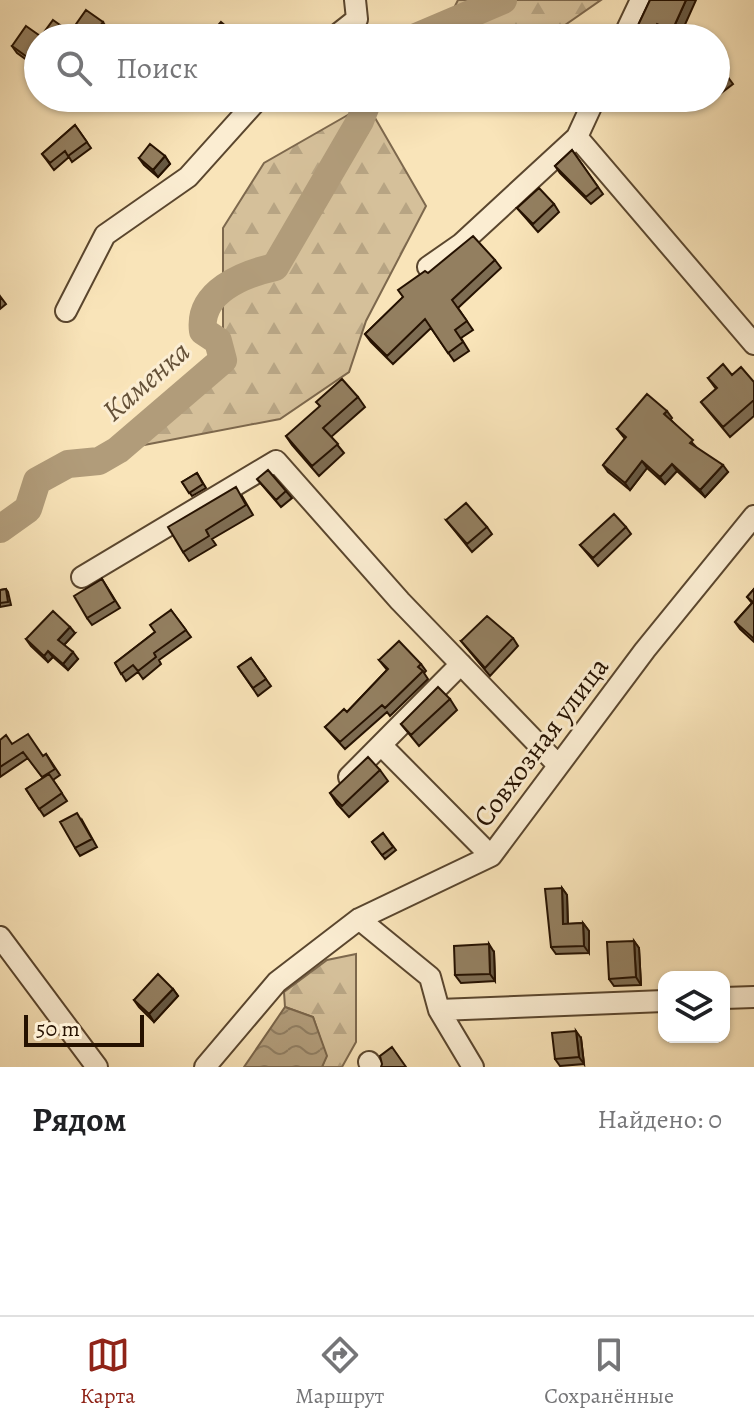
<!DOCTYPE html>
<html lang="ru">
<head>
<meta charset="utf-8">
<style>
	body { margin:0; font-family:Alegreya,serif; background:#f6f6f6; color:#202124 }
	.controls { position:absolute; right:24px; bottom:24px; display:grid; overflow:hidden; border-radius:16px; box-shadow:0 2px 6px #0004 }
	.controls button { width:72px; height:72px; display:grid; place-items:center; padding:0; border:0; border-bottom:2px solid #e0e0e0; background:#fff; color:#202124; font:40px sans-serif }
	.scale { position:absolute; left:24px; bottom:20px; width:120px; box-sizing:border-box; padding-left:8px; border:4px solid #251100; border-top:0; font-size:22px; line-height:28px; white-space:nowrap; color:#251100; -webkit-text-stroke:6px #fbedd2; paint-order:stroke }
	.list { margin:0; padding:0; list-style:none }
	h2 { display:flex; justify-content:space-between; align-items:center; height:104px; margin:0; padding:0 32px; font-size:34px }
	h2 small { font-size:26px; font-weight:400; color:#757577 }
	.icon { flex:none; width:44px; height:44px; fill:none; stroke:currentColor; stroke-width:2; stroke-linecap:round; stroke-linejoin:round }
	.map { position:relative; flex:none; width:754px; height:1067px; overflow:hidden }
	.search { position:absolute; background:#fff; box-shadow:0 2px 6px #0004; left:24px; right:24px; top:24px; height:88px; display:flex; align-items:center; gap:20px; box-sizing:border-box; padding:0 28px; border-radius:44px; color:#757577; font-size:30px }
	.sheet { height:248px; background:#fff }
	nav { display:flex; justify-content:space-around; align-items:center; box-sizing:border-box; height:112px; border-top:2px solid #e0e0e0; background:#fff; font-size:22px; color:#757577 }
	nav a { display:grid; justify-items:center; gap:4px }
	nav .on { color:#8f2418 }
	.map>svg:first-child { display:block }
	.forest { fill:url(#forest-firs); stroke:#7d684d; stroke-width:2 }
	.water { fill:url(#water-waves); stroke:#796449; stroke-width:2 }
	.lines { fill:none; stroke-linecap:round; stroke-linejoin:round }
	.river { stroke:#b19c7a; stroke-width:28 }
	.minor-casing { stroke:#5a462e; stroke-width:24 }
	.minor { stroke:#fbedd2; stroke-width:20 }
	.wall { fill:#7e6d53; stroke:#251100; stroke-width:2 }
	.shaded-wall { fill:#675943; stroke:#251100; stroke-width:2 }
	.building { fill:#937f60; stroke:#251100; stroke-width:2 }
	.labels { text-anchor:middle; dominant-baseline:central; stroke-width:6; stroke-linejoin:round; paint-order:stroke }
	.street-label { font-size:28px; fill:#251100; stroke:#fbedd2 }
	.water-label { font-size:30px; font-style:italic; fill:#645037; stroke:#fbedd2 }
</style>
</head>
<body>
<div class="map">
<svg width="754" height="1067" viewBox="0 0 754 1067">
	<defs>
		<pattern id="forest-firs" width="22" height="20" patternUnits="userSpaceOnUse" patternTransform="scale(2)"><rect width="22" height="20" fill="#d5c09a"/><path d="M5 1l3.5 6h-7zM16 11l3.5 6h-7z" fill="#b7a483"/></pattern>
		<pattern id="water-waves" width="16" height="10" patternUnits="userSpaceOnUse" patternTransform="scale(2)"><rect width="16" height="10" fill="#b19c7a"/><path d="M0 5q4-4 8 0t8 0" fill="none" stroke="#907e62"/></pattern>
	</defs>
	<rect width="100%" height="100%" fill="#f9e4b9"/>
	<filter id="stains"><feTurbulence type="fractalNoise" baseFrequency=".0025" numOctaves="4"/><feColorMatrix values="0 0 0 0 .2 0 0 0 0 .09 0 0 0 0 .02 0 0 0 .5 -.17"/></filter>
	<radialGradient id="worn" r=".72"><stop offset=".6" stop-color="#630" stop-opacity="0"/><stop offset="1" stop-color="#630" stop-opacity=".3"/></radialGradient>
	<path class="forest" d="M458 0H601L555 32 446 24Z
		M367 104 426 206 366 321 349 372 280 419 118 450 223 360V228L264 163Z
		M356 954V1042L342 1067H322L326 1056 313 1017 285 1007 284 992 327 960Z"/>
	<path class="water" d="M285 1007 313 1017 327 1056 322 1067H244Z"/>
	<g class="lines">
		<path class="river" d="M414 38 503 0
			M0 529 28 509 37 481 68 464 99 461 118 450 223 360 218 341 203 331C198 292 243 274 275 267L360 121 369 98"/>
		<g class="minor-casing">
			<path id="minor" d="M333 38 357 19 355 0
				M623 38 641 0
				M577 137 754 344
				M428 267 461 244 577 137 595 98
				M66 311 105 235 188 177 259 98
				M82 577 276 461 400 601 558 765
				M382 746 491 856
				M349 777 461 664
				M359 919 430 977 439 1010 473 1067
				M0 937 97 1067
				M724 998 754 997
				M439 1010 664 1001
				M369 1062 372 1067
				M205 1067 277 982 359 919 491 856 645 650 754 516"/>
		</g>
		<use href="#minor" class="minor"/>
	</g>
	<path class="wall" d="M650 0 679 38H674L663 33 661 38H625L633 36Z
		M74 27 108 30 102 38H84L79 34Z
		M38 38V68L17 53 12 46Z
		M716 61 733 84 716 97Z
		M75 125 91 148 72 162 69 157 54 170 42 154Z
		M572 150 603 194 591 204 560 173 555 166Z
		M165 156 170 164 158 177 144 165 139 158Z
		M554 204 559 212 538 232 517 208Z
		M495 260 501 268 458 308 473 330 461 338 469 351 454 361 431 328 393 364 371 342 365 334 428 273Z
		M0 296 6 304 0 309Z
		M732 375 754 382V416L730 437 701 402 716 389 708 378Z
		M358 397 365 407 331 437 344 453 319 476 292 445 286 436Z
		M672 418 670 419 697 448 728 472 705 497 677 471 665 484 647 468 630 490 608 472 603 465 625 439 617 429Z
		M197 473 206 488 192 496 182 482Z
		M257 479 286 491 292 498 281 507Z
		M242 496 253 515 212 539 216 545 189 561 183 552Z
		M446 520 487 527 492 534 472 552Z
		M626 527 631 534 598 566 580 545Z
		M102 579 120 608 92 625 87 618Z
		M6 589 8 592 11 605 0 607V590Z
		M754 589V642L740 629 735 622 752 603 747 597Z
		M171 610 191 637 159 660 161 664 143 679 138 672 126 681 115 663 155 632Z
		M75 633 64 645 78 659 68 670 53 657 48 662 31 646 26 639Z
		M513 638 518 646 490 676 461 641Z
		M251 658 271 686 258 696 238 667Z
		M379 660 421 664 426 671 424 673 428 679 390 716 387 712 345 749 325 727 347 712 387 670Z
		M450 699 457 710 419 746 401 724Z
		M0 740 43 756 46 754 60 775 53 780 67 801 44 816 26 789 43 778 28 758 0 777Z
		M380 770 388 781 349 817 337 804 330 793Z
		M82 820 97 847 80 856 75 848Z
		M383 833 396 850 385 859 372 842Z
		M562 888 567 895 568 924 583 923 589 931V953L556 954 551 947Z
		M634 941 639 948 641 985 614 986 609 979Z
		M494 952 495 981 461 983 455 975Z
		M173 989 178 996 154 1022 139 1007 134 1000Z
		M581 1038 584 1064 560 1066 555 1059Z"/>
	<path class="shaded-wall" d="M686 0H696L679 38H677L672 31Z
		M103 22 108 30 102 38H91Z
		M657 24 663 33 661 38H650Z
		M70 32 75 38H66Z
		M165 156 170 164 158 177 153 170Z
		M667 411 672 418 669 421 664 414Z
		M642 461 647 468 630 490 625 483Z
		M672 464 677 471 665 484 660 477Z
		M723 465 728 472 705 497 700 490Z
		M70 627 75 633 63 646 58 640Z
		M48 651 53 657 48 662 44 656Z
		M73 652 78 659 68 670 63 664Z
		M562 888 567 895 568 931 563 924Z
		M583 923 589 931V953L584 946Z
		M634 941 639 948 641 985 636 977Z
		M489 944 494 952 495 981 490 974Z
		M173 989 178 996 154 1022 149 1014Z
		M576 1031 581 1038 584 1064 579 1057Z"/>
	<path class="building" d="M650 0H686L672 31 657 24 650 38H625L629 34 633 36Z
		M86 10 103 22 91 38H89L74 27Z
		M53 20 70 32 66 38H47L42 35Z
		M221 22 240 38H207Z
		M26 26 43 38H38V57L34 62 12 46Z
		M716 61 728 77 716 86Z
		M75 125 87 142 68 156 65 151 50 163 42 154Z
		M150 144 165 156 153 170 139 158Z
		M572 150 598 187 586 197 555 166Z
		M539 188 554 204 533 224 517 208Z
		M473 236 495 260 452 300 467 321 455 330 463 342 448 353 425 319 387 356 365 334 403 297 398 290 425 271 428 273Z
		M723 364 732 375 741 367 754 382V400L723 427 701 402 717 388 708 378Z
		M342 379 358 397 323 428 338 444 312 466 286 436 320 406 316 402Z
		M647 394 667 411 664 414 693 440 690 443 723 465 700 490 672 464 660 477 642 461 625 483 603 465 626 437 617 429Z
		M268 470 286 491 276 500 257 479Z
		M197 473 203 484 189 493 182 482Z
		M236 487 246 505 206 530 209 536 183 552 168 527Z
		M466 503 487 527 467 544 446 520Z
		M614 514 626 527 593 558 580 545Z
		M102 579 115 601 87 618 74 596Z
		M6 589 8 602 0 603V590Z
		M754 589V637L753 638 735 622 753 602 747 597Z
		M171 610 186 630 154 653 156 657 138 671 133 665 121 674 115 663 155 632 150 625Z
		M53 611 70 627 58 640 73 652 63 664 48 651 44 656 26 639Z
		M487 616 513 638 485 668 461 641Z
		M399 641 421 664 418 667 423 671 385 708 382 705 340 742 325 727 344 709 347 712 388 669 379 660Z
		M251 658 266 679 253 688 238 667Z
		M438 687 450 699 411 735 401 724Z
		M28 734 43 756 46 754 55 769 42 777 23 752 0 767V740L6 735 12 744Z
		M368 757 380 770 342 806 330 793Z
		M49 774 62 793 39 809 26 789Z
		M77 813 92 839 75 848 60 822Z
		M383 833 393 847 382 855 372 842Z
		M562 888 563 924 583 923 584 946 551 947 545 889Z
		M634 941 636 977 609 979 607 942Z
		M489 944 490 974 455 975 454 946Z
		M158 974 173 989 149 1014 134 1000Z
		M576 1031 579 1057 555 1059 552 1033Z
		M392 1047 406 1067H381L382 1064 380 1056Z"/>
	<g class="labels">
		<g class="street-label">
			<text transform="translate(541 742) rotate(-53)">Совхозная улица</text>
		</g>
		<g class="water-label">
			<text transform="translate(146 381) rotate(-41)">Каменка</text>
		</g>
	</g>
	<rect width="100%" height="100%" filter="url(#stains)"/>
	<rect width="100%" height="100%" fill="url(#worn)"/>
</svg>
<div class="controls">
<button><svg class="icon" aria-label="layers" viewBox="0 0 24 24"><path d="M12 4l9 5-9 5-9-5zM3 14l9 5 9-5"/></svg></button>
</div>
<div class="scale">50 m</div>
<div class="search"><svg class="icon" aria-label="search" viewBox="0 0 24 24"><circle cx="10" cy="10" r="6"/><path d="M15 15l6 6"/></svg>Поиск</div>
</div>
<section class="sheet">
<h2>Рядом<small>Найдено: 0</small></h2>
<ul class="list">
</ul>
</section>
<nav>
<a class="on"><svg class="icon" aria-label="map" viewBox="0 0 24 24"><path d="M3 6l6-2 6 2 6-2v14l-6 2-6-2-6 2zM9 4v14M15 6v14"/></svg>Карта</a>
<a><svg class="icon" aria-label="directions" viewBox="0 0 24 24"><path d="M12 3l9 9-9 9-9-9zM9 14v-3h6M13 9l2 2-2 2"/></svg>Маршрут</a>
<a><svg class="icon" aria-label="saved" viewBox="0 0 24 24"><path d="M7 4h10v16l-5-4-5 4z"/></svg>Сохранённые</a>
</nav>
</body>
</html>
